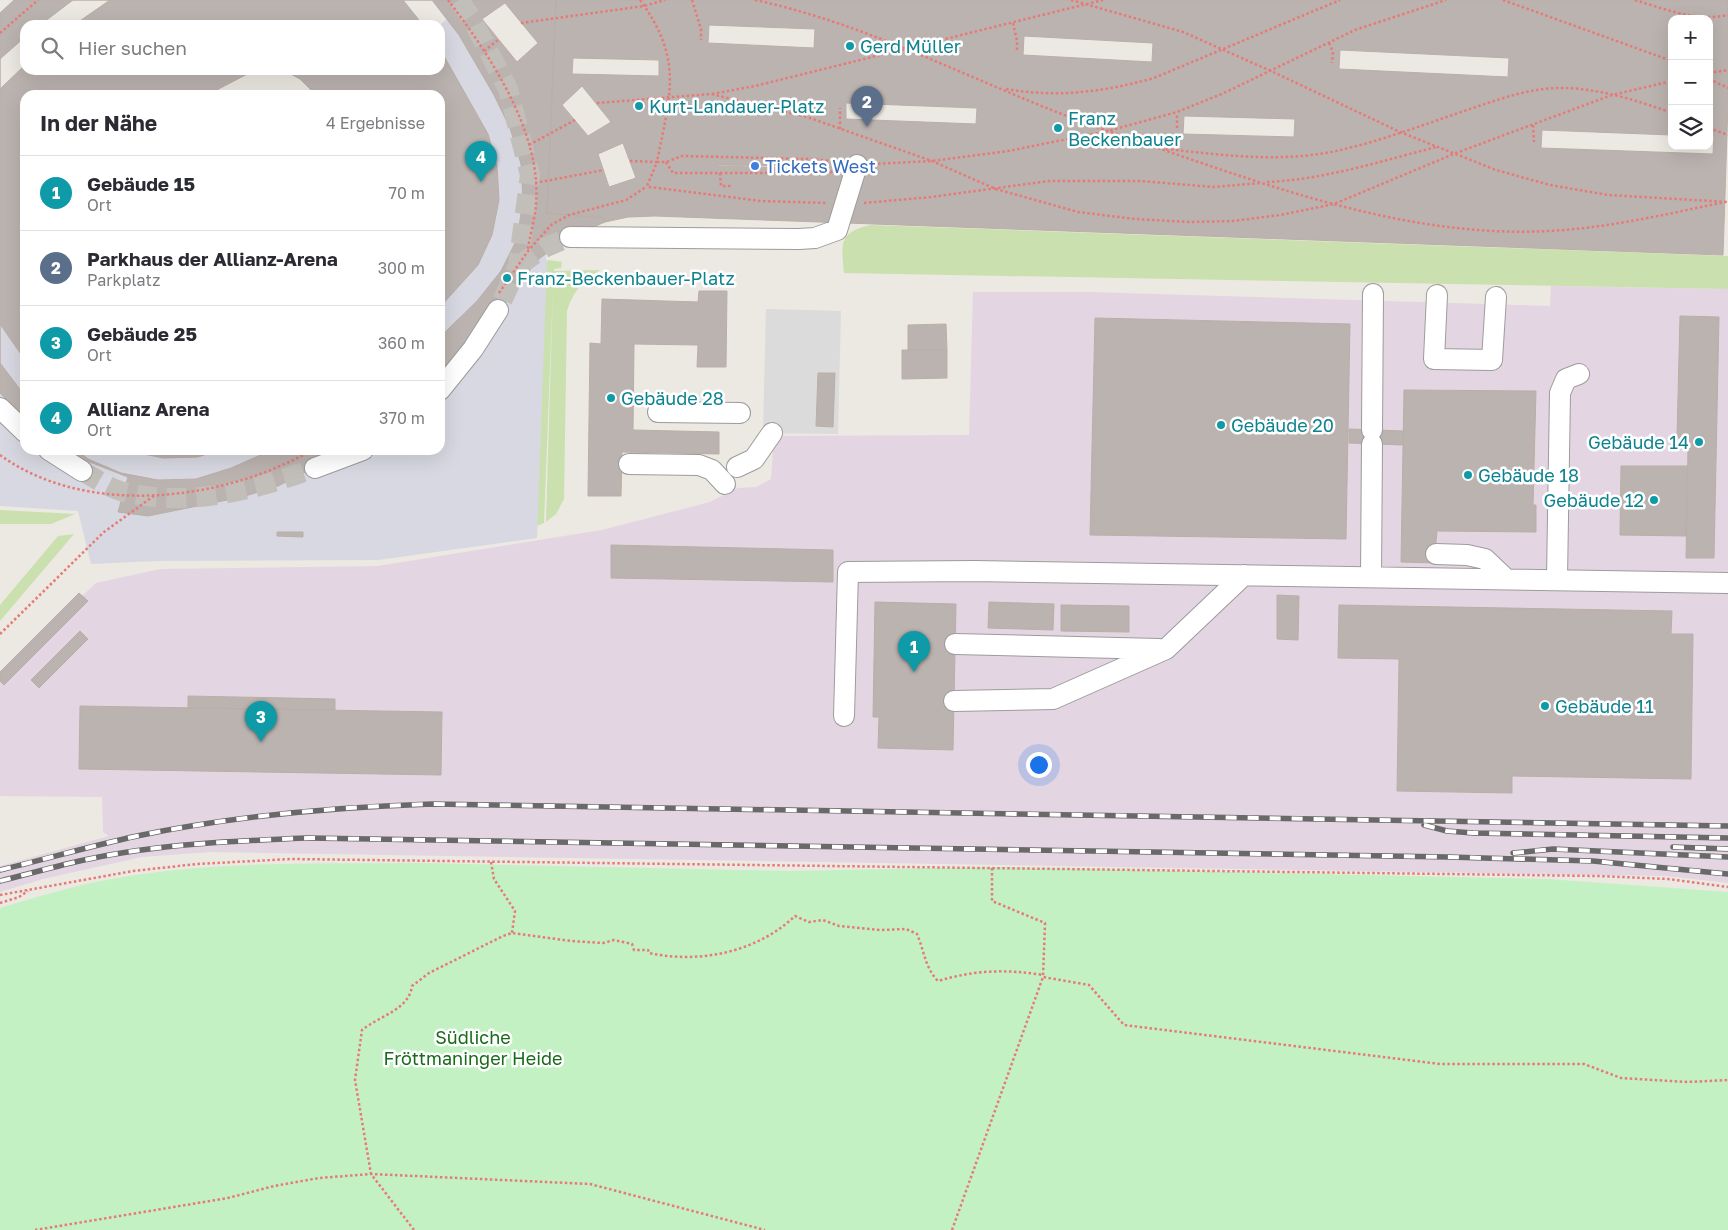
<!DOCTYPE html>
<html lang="de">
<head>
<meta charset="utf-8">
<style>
	body { margin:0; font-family:"Golos Text",sans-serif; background:#f2f2f3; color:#2b2b33 }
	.controls { position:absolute; right:15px; top:15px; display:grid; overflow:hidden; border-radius:10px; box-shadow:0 5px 20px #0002 }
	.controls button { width:45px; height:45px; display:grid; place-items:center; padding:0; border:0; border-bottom:1px solid #e1e1e2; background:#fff; color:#2b2b33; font:25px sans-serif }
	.you { position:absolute; left:1038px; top:764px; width:18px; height:18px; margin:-12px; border:4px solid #fff; border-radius:50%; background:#1a73e8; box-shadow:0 0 0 8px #1a73e833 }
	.badge { display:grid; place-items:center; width:32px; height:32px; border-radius:50%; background:#af1824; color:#fff; font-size:16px; font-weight:700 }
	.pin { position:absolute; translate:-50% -41px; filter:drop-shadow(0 1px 2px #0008) }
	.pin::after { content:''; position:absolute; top:26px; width:18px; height:15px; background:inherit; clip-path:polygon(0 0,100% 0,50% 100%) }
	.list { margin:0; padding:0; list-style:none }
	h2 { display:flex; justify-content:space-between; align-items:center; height:65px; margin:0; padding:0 20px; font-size:21px }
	h2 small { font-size:16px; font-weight:400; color:#7c7c81 }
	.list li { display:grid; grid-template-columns:32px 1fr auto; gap:15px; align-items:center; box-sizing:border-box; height:75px; padding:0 20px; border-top:1px solid #e1e1e2 }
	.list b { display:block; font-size:19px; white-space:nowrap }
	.list p { margin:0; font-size:16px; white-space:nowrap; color:#7c7c81 }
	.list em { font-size:16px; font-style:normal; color:#7c7c81 }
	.icon { flex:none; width:28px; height:28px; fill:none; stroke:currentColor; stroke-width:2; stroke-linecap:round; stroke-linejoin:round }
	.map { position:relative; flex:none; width:1728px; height:1230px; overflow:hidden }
	.search { position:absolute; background:#fff; box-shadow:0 5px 20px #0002; left:20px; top:20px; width:425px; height:55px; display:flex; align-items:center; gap:12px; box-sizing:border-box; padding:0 18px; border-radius:15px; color:#7c7c81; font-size:19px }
	.panel { position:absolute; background:#fff; box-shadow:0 5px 20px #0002; left:20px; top:90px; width:425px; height:365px; border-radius:15px }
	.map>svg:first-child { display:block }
	.industrial { fill:#e4d5e2 }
	.grass { fill:#cae0ae }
	.park { fill:#c3f1c3 }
	.parking { fill:#dbdbdb }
	.plaza { fill:#d7d8e1 }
	.building { fill:#bbb3af; stroke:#bbaea7; fill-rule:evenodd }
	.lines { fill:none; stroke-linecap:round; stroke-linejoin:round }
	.minor-tunnel { stroke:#c2bfba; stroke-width:20; stroke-dasharray:20 10; stroke-linecap:butt }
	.minor-casing { stroke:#9c9c9c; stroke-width:22 }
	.path { stroke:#e77a77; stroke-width:2.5; stroke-dasharray:2.5 2.5; stroke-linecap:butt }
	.minor { stroke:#fff; stroke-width:20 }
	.rail-casing { stroke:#696969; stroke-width:5.5 }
	.rail { stroke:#fff; stroke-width:4; stroke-dasharray:11; stroke-linecap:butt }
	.culture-dot { fill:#0f9aa8; stroke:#fff; stroke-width:2 }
	.shop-dot { fill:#3f7fe0; stroke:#fff; stroke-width:2 }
	.labels { text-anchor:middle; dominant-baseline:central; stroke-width:5; stroke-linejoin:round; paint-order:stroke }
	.culture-label { font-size:18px; fill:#0d838f; stroke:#fff; text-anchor:start }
	.shop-label { font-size:18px; fill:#366cbe; stroke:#fff; text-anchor:start }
	.park-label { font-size:18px; fill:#186b19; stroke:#fff }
</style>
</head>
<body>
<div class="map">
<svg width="1728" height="1230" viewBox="0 0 1728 1230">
	<rect width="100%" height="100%" fill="#ece8e2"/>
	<path class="industrial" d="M1551 286 1728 289V883L1666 876 211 852 142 857 43 879 0 892V866L109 836 103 832 102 797 0 796V673L96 583 160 569 378 566 602 530 710 502 738 488 756 487 771 479 774 436 969 435 973 292H1088L1550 306Z"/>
	<path class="grass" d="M871 225 1728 256V289L844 273C841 243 839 232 871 225Z
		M549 260 562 262 561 268 554 269V271L600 270C582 282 574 290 567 311L564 499 556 514 546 522 553 288 544 523 531 528 401 525 544 262Z
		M0 510 75 514 51 524H0Z
		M74 534 0 621V605L58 536Z"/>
	<path class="park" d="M420 863 790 871 997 867 1547 879 1728 892V1230H0V908C30 899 60 890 91 883 199 860 310 864 420 863Z"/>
	<path class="parking" d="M766 309 841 311 838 434 763 433Z"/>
	<path class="plaza" d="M469 0 541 224 547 264 537 538 378 560 156 561 91 564 78 511 0 506V324L25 360V450H440V25Z"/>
	<path class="building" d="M14 0H110L74 25H25V65L0 89V13Z
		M73 0H432L459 35 494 95 510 128 521 164 523 201 517 239 501 271 477 301 440 337V95H316L300 79 283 70H440V25H40Z
		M403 0H556L547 213 604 218 605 222 570 237 540 258 440 376V307L478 265 492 235 499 200 497 166 488 134 440 49V25H423Z
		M556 0H1728V103L1723 255 655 216 628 217 605 222 604 218 547 213ZM1672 19H1709V136H1714L1713 154 1541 148 1542 130 1672 135ZM709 25 815 29 814 48 708 43ZM1024 36 1153 43 1152 62 1023 55ZM1340 50 1509 58 1508 77 1339 69ZM573 58 659 60V76L572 74ZM846 103 977 108 976 124 846 119ZM1184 116 1295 119 1294 137 1183 134Z
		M505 3 538 43 517 62 482 19Z
		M25 37V70H255L207 95H25V396L0 363V59Z
		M582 86 611 122 588 136 562 105Z
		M623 143 636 178 609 187 598 154Z
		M717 165 792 166V168L717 166Z
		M699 291H727L726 367H697L698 345 634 344 633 430 719 432V454L622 452 621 496H588L590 343 601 344 602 299 698 302Z
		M1680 316 1719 317 1714 558H1686L1688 448 1677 436Z
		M1095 318 1350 324 1346 539 1090 535Z
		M0 324 25 360V418L0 393Z
		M946 324 947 350H908V325Z
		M902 350H947V378L902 379Z
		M818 373H835L833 427 816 426Z
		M1404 390 1536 391 1533 505H1536V532L1437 531 1434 563 1401 562Z
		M1349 429 1404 431 1403 445 1349 443Z
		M69 450H125L163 458 198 457 219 450H349L278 486 242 497 148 516 118 512 128 477 87 461Z
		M77 450H272L231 468 196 479 158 480 121 473 88 459Z
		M1621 466H1687L1686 536 1620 535Z
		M277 532H303V537L277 536Z
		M611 545 833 550V582L611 578Z
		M79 593 88 601 4 685 0 681V672Z
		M1277 595 1299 596 1298 640 1277 639Z
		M875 602 956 604 953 750 878 748 879 717H873Z
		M989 602 1054 604 1053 630 988 628Z
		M1061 605 1129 606V632L1061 631Z
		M1339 605 1672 611 1671 634H1693L1691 779 1512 776V793L1397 791 1399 659 1338 658Z
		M80 631 88 639 39 688 31 680Z
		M188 696 335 699V710L188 708Z
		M80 706 442 712 441 775 79 769Z"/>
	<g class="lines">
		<path class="minor-tunnel" d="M459 0 472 19 508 89 530 175 518 266 498 310
			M518 266 544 248 570 237
			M82 471C95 478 110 489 124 492 188 508 255 490 315 468"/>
		<g class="minor-casing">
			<path id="minor" d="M570 237 799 239 815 238 837 230 857 165
				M1437 295 1434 359 1492 360 1496 297
				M440 390 473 349 498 310
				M0 408 25 432
				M658 412 740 413
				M1372 430 1373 294
				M49 450 82 471
				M629 464 699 465 712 470 725 484
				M737 467 754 459 772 433
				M315 468 363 450
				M1436 554 1467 555 1485 559 1505 578
				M1371 577 1372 444
				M1557 579 1560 393 1566 379 1579 374
				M955 644 1159 649
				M954 701 1053 699 1166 649 1244 575
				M844 716 848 572 974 571 1728 583"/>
		</g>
		<path class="path" d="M448 0C489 54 542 132 536 204 535 219 530 234 528 249
			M640 0C684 60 670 95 657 162H666L682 156 812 159 840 162
			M692 0 701 29V40
			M755 0C880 27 988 90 1108 131 1249 178 1397 239 1549 231 1608 228 1667 214 1725 202
			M1071 0 1183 32 1271 71 1400 132 1496 170 1550 185 1608 195 1728 202
			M1503 0 1672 61
			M1635 0C1664 9 1697 22 1728 15
			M521 23 644 6 665 0
			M1013 23 1017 41V52
			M0 33 38 0
			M1329 43 1333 52 1332 63
			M484 51 498 40
			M1709 73 1728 70
			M1709 79 1728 88
			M1006 89C1058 98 1103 92 1154 78L1340 0
			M712 94 755 86 1103 0
			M597 103 711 94 807 117 932 161 996 189 1078 212 1135 219 1190 222 1233 221 1280 215 1334 204 1456 153 1612 95 1672 81
			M1533 125 1534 142
			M1177 128V113
			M1709 128 1728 135
			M840 129V108
			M529 145 575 120
			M1166 149C1223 155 1279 163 1336 151 1382 141 1428 123 1473 108 1503 98 1533 87 1565 88 1601 89 1639 101 1672 113
			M630 161 657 162 647 186 650 187 761 201 828 203
			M666 162 673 173H827L838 170
			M873 164 932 161 1008 151 1108 131 1177 112 1224 93 1355 30 1446 0
			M720 173 721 186H733
			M1267 182C1322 180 1382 161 1436 147
			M535 183 604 170
			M864 203 931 197 1049 181H1141L1213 187 1261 183
			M499 293 528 251 551 225 569 215 626 200 646 187
			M0 455C84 516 215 502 303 455
			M0 634 104 532 155 495
			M491 862 494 879 515 911 512 933
			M992 868V901L1045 923 1043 977 1089 985 1124 1025 1440 1064H1584L1621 1078 1687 1082 1728 1080
			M0 895 133 871 197 864 291 859 1599 876 1668 879 1728 887
			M0 903 19 897 28 891
			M35 1230 228 1198 274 1186 319 1178 371 1174 590 1184 765 1230
			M414 1230 371 1174 355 1080 362 1030C379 1016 409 1010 412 986L429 973 503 936 512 933 571 941 603 943 614 940 632 944 634 950H648L649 953C700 964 757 952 795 916L809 922 823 920 839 926 880 930 906 929 917 934C924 950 925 968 938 981 975 970 1005 969 1043 975
			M952 1230 1043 977"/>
		<use href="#minor" class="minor"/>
		<g class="rail-casing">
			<path id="rail" d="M1424 825 1447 831 1473 833 1728 838
				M1673 847 1728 849
				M1513 853 1553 849 1728 857
				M0 870C46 859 91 846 137 836 234 816 334 807 432 804L1728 826
				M0 881C29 874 59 865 89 859 160 844 235 841 308 838L1448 857 1593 861 1728 874"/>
		</g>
		<use href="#rail" class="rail"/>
	</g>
	<g class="culture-dot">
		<circle cx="850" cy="46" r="5"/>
		<circle cx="639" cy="106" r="5"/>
		<circle cx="1058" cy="128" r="5"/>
		<circle cx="507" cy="278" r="5"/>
		<circle cx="611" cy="398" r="5"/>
		<circle cx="1221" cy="425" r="5"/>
		<circle cx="1699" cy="442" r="5"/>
		<circle cx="1468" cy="475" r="5"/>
		<circle cx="1654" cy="500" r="5"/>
		<circle cx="1545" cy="706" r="5"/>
	</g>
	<circle class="shop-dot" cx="755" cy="166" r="5"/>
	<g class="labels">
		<g class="culture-label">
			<text x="860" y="46">Gerd Müller</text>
			<text x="649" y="106">Kurt-Landauer-Platz</text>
			<text x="1068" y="118">Franz<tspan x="1068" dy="21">Beckenbauer</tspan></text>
			<text x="517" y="278">Franz-Beckenbauer-Platz</text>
			<text x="621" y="398">Gebäude 28</text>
			<text x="1231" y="425">Gebäude 20</text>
			<text x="1689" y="442" text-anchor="end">Gebäude 14</text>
			<text x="1478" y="475">Gebäude 18</text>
			<text x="1644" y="500" text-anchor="end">Gebäude 12</text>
			<text x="1555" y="706">Gebäude 11</text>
		</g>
		<g class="shop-label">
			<text x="765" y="166">Tickets West</text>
		</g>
		<g class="park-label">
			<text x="473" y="1037">Südliche<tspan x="473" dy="21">Fröttmaninger Heide</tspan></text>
		</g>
	</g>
</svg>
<div class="controls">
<button>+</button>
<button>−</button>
<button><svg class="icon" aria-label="layers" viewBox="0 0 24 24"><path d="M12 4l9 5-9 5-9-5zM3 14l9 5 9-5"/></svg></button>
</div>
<div class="you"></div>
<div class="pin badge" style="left:914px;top:672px;background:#0f9aa8">1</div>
<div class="pin badge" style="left:867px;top:127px;background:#5c6f8a">2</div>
<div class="pin badge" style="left:261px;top:742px;background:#0f9aa8">3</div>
<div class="pin badge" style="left:481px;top:182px;background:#0f9aa8">4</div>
<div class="search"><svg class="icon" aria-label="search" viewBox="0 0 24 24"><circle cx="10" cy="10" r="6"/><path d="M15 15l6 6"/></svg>Hier suchen</div>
<section class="panel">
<h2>In der Nähe<small>4 Ergebnisse</small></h2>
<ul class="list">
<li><span class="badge" style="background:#0f9aa8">1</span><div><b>Gebäude 15</b><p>Ort</p></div><em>70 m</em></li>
<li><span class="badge" style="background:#5c6f8a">2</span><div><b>Parkhaus der Allianz-Arena</b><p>Parkplatz</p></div><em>300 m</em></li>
<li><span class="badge" style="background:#0f9aa8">3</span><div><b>Gebäude 25</b><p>Ort</p></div><em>360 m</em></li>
<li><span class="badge" style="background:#0f9aa8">4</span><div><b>Allianz Arena</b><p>Ort</p></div><em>370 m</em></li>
</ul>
</section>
</div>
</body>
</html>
